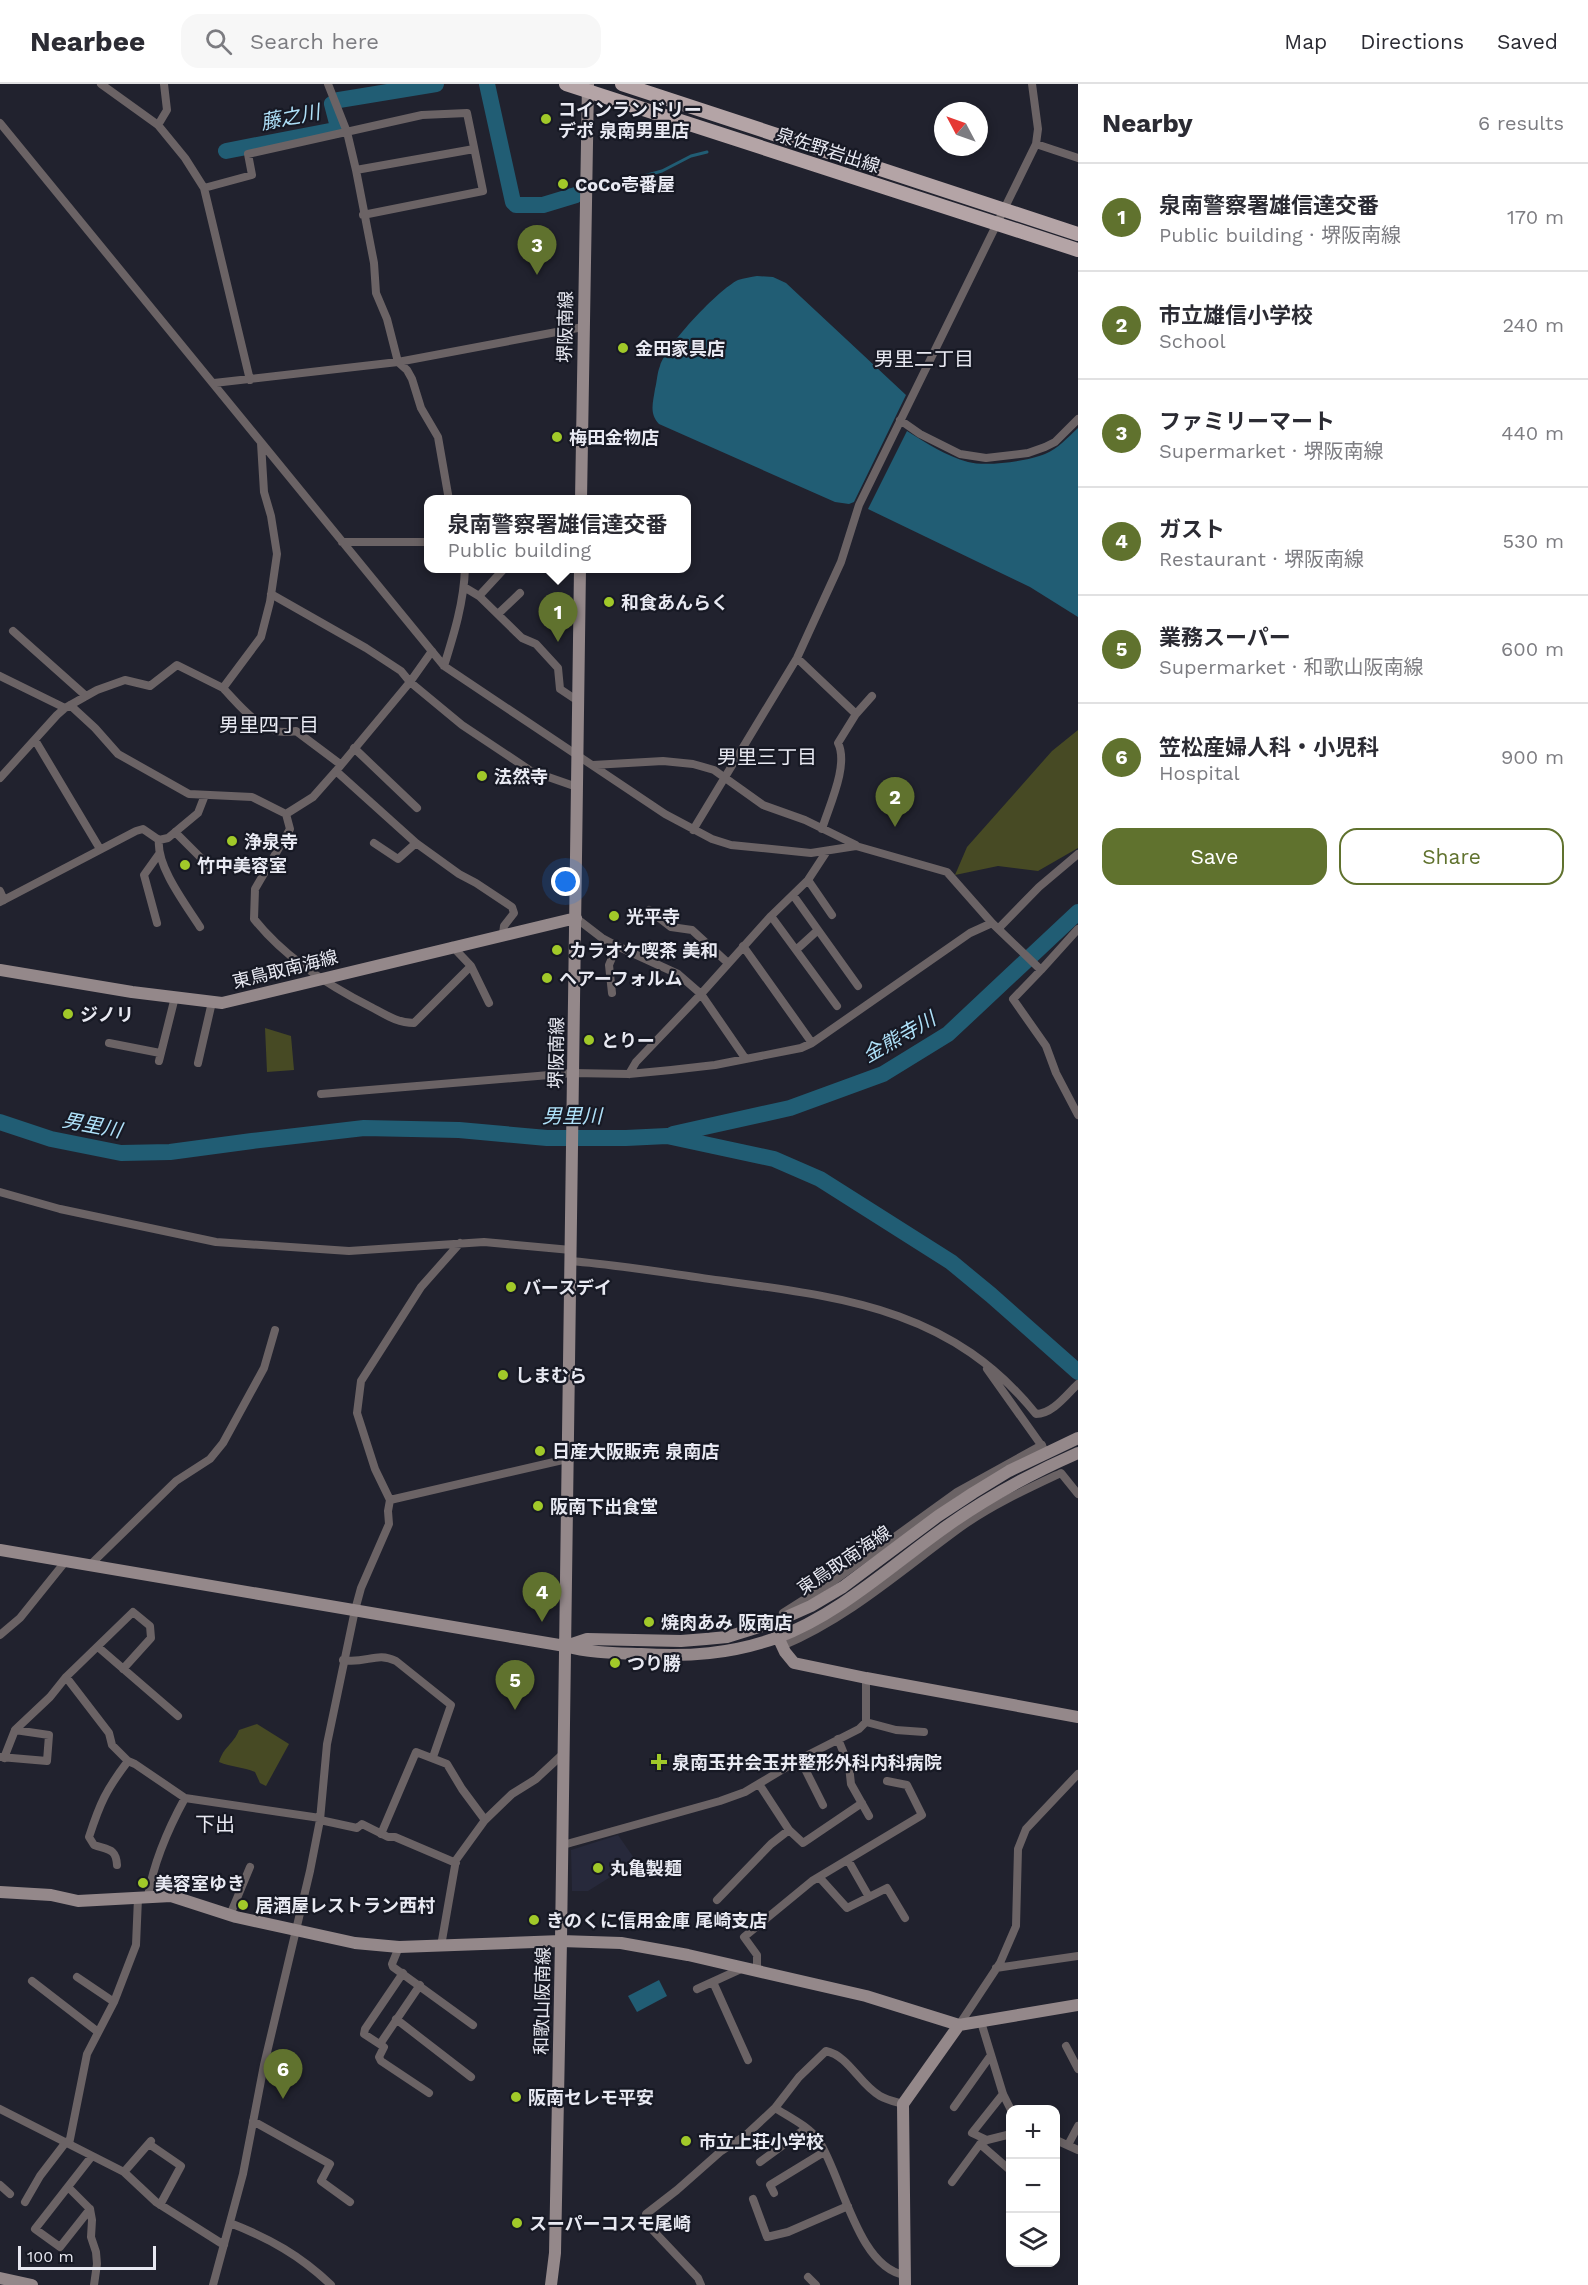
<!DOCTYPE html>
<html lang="en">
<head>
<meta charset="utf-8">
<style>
	body { margin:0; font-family:"Work Sans","Noto Sans JP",sans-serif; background:#f7f7f7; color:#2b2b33 }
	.controls { position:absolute; right:18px; bottom:18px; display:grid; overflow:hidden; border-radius:12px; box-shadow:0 3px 9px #0003 }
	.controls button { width:54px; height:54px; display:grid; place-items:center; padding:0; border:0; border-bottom:2px solid #e1e1e2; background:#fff; color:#2b2b33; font:30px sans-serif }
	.compass { position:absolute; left:934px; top:18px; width:54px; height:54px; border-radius:50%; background:#fff; box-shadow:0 3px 9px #0003; rotate:311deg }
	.scale { position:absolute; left:18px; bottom:15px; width:138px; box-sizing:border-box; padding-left:6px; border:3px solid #e8e9f2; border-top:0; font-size:16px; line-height:21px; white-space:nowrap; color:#e8e9f2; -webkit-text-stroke:4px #171924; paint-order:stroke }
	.you { position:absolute; left:566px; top:798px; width:21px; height:21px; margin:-15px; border:4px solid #fff; border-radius:50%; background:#1a73e8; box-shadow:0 0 0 9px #1a73e833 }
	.badge { display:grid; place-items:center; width:39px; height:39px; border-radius:50%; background:#60722e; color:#fff; font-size:20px; font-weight:700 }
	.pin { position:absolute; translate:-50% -50px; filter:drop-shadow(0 2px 3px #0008) }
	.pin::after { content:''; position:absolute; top:32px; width:21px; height:18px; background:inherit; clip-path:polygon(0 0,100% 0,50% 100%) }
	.popup { position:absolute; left:424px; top:411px; width:267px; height:78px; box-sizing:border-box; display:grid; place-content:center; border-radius:12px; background:#fff; filter:drop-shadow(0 2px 4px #0005); font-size:20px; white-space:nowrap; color:#7c7c81 }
	.popup b { font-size:22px; color:#2b2b33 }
	.popup::after { content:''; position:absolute; left:50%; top:100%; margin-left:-12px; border:12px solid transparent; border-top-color:#fff }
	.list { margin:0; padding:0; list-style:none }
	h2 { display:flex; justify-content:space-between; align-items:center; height:78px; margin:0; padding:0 24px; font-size:26px }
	h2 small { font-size:20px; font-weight:400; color:#7c7c81 }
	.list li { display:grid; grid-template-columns:39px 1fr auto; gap:18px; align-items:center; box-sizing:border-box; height:108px; padding:0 24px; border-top:2px solid #e1e1e2 }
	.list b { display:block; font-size:22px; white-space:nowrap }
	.list p { margin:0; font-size:20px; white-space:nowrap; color:#7c7c81 }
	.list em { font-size:20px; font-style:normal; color:#7c7c81 }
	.actions { display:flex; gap:12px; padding:18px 24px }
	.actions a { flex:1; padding:14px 0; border:2px solid #60722e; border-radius:18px; text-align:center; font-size:21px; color:#60722e }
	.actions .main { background:#60722e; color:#fff }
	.icon { flex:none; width:33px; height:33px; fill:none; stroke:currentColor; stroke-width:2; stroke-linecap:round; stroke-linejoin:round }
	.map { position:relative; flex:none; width:1078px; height:2201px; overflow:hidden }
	header { display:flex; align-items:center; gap:36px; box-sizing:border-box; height:84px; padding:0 30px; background:#fff; border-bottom:2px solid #e1e1e2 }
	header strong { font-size:28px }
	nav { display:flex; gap:33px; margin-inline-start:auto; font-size:21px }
	.search { width:420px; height:54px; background:#f7f7f7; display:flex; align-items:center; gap:15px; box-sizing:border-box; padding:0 21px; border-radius:18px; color:#7c7c81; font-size:22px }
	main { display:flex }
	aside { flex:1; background:#fff }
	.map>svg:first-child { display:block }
	.built { fill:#27293b }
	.green { fill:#474a24 }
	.water { fill:#215d74 }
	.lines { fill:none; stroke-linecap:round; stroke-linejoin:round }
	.stream { stroke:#215d74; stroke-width:3 }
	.river { stroke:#215d74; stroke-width:16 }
	.street { stroke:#6b6365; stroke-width:8 }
	.secondary { stroke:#94888a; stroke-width:12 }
	.primary { stroke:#b4a4a6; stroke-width:14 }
	.poi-dot { fill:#a1c929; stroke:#171924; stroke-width:2 }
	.labels { text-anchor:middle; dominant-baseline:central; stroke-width:4.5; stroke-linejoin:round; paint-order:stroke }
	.poi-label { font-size:18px; font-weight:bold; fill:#e8e9f2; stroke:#171924; text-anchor:start }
	.street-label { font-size:18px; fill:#e8e9f2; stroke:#171924 }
	.water-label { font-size:20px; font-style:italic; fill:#afe1f9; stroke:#171924 }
	.neighbourhood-label { font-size:20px; fill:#e8e9f2; stroke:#171924 }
</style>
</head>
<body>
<header>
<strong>Nearbee</strong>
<div class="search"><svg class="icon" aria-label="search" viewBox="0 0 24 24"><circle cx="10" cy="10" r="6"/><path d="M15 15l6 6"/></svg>Search here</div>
<nav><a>Map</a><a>Directions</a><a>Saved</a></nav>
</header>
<main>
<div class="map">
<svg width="1078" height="2201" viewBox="0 0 1078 2201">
	<rect width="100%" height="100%" fill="#21222e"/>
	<path class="built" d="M618 1751 636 1777 588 1807H572L571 1766Z"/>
	<path class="green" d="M1078 646V764L1038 787 998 782 955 791 967 763 1052 667Z
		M265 944 291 952 294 986 267 988Z
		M257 1640 289 1660 266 1702 260 1699 255 1688C243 1683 231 1683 219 1678 224 1662 233 1661 239 1646Z"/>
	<path class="water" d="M757 192 773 193 786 199 906 311 854 418 849 420 835 418 659 340C649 329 653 319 655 305 657 298 657 289 660 282 667 260 718 206 738 196 744 194 751 193 757 192Z
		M1078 344V533L1030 503 868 425 907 347C926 359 946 372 968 378 987 383 1028 377 1045 370 1058 365 1068 353 1078 344Z
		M659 1896 667 1912 637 1928 628 1912Z"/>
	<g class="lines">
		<path class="stream" d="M596 105 662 87 691 72 707 68"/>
		<path class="river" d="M487 0 513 118 516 121H543L576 111
			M226 67 335 46 338 43 332 20 339 16 436 0
			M0 1038 51 1055 121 1069 170 1068 252 1057 364 1044 459 1046 547 1054H626L667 1052 774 1075 820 1095 951 1178 991 1211 1078 1288
			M673 1050 790 1024 883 990 948 950 1078 828"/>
		<path class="street" d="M101 0 158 41 185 74 204 104 250 296
			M328 0 347 48 356 86 374 179 376 209 387 235 398 278 407 286 412 295 421 324 438 353 449 416
			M0 39 444 582 665 730 712 755 731 761 811 769 856 762 947 788 992 839 1041 886 1013 915 1046 962 1056 989 1078 1031
			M158 41 167 26 164 0
			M1036 60 1078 74
			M356 86 474 65
			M204 104 252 91 248 70 422 31 467 29 483 107 363 131
			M214 299 398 278 583 243
			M900 336 920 350 960 370 986 374 1028 369 1045 363 1055 358 1078 335
			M342 458H429
			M464 503 479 512 522 554 536 560 558 584 560 605 578 617
			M271 510 366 564 401 587 410 598 462 641 531 687 577 703
			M479 512 503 486
			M498 530 520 509
			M13 547 86 612
			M797 574 856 630
			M444 582C454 550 464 518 465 484
			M0 592 65 624
			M223 604C243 625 264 654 296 647L340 680
			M70 621 95 644 118 670 189 710 252 713 286 730 290 745 255 805 254 835C285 874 327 901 371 923 386 931 398 939 414 939L471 882
			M35 656 100 765
			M354 664 417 724
			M593 681 663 677 693 680 714 686 763 721 805 736 856 761
			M336 687 416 759
			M0 694 57 631 65 624 97 606 125 596 150 602 177 581 223 604 261 553 270 518 277 470 271 432 264 408 261 359
			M286 730 313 713 336 687 410 598 432 567
			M822 745C829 722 849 681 838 659L856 630 872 612
			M693 746 797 574 841 478 859 421 1036 60 1038 45 1032 0
			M175 748 210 783
			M159 756C156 782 186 821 200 843
			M374 759 398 775 416 759 459 790 476 799 512 823 514 829 504 842 503 850
			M808 796 832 831
			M0 807 4 816
			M793 811 858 902
			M0 818 136 747 143 745 159 756 168 754 198 729 205 711
			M649 826 671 843 692 846 728 879
			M771 832 837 922
			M576 834 602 854 617 862 678 890 701 910 745 974
			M157 839 144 791 159 770
			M998 845 1039 803 1078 770
			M452 862 471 882 489 919
			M743 862 812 959
			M796 866 818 846
			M1041 886 1078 845
			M612 909 609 881 617 862
			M109 959 160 969
			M159 977 175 913
			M198 979 212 918
			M629 990 636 978 701 910 771 832 808 796 827 767
			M321 1010 573 989 629 990 671 986 715 981 801 964 812 959 970 849 992 839
			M0 1108 60 1125 216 1158 349 1167 484 1158 571 1166
			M570 1177C621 1181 672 1190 724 1197 848 1214 952 1226 1036 1330 1053 1330 1067 1310 1078 1300
			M987 1285 1044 1365
			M390 1416 567 1375
			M90 1481 176 1397 210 1375 223 1359 264 1284 275 1246
			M783 1529 835 1496 957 1408 1042 1361
			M0 1551 20 1534 65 1478
			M782 1562C849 1534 903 1485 961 1443 992 1421 1027 1405 1061 1389L1078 1410
			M98 1563 178 1632
			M343 1576C366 1580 377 1567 396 1577L451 1621 433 1673
			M66 1593 109 1649 112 1661 128 1677 135 1680 185 1714 320 1734
			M866 1638 896 1646 924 1648
			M15 1646 50 1613 66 1593 133 1528 150 1542 151 1554 123 1585
			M838 1655 849 1682 851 1700 869 1732
			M0 1673 47 1677 49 1651 15 1646 4 1674
			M800 1675 823 1721
			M759 1700 789 1746 803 1759 862 1719
			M320 1736 357 1744 362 1740 388 1753H395L456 1779
			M381 1750 416 1668 447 1680 462 1705 485 1736
			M563 1761 720 1717 745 1708 800 1675 859 1645 866 1638V1594
			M848 1776 869 1813
			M117 1781C116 1764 108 1766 94 1761L89 1753C100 1719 106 1706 128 1677
			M819 1793 847 1824 887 1804 905 1834
			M148 1812C154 1777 168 1745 185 1714
			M717 1816 771 1760 789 1746
			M230 1831 250 1783
			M441 1862 456 1776 485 1736 512 1710 536 1695 564 1669
			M399 1863 392 1880 393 1883 473 1941
			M996 1884 1078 1872
			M757 1886V1871L744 1853 812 1797 922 1731 907 1701 887 1697
			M403 1889 365 1945 364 1950 384 1963 379 1973 381 1977 429 2009
			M77 1893 114 1918
			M32 1897 98 1948
			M713 1898 748 1976
			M697 1905 743 1884
			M396 1935 471 1993
			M981 1938 1003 2010 1011 2026
			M959 1941 1000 1879 1016 1842 1018 1765 1026 1745 1078 1690
			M380 1960 420 1901
			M1066 1962 1078 1985
			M954 2023 991 1971
			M775 2024C789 2033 810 2043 819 2057 842 2093 858 2184 905 2191
			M0 2025 124 2088 156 2118 224 2161
			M253 2037 330 2080 321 2097 350 2118
			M987 2056 972 2049 1003 2010
			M1056 2056 1078 2066
			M69 2060 87 1970 114 1918 136 1861 138 1814
			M149 2060 181 2082 160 2121
			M980 2060 1011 2087
			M1068 2061 1078 2042
			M760 2078 805 2045
			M124 2088 151 2057
			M952 2098 980 2060 987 2056 1011 2050
			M0 2101 10 2110
			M68 2103 90 2125 60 2163 35 2145 92 2072
			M774 2109 770 2101 824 2068
			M753 2115 767 2153 788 2148 848 2122
			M25 2118 40 2092 66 2058
			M90 2125 92 2136 91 2153 96 2168 97 2180 94 2201
			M230 2139C269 2154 301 2172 331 2201
			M808 2193 816 2201
			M213 2201 243 2090 264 1981 310 1787 320 1736 327 1660 355 1526 361 1504 389 1440 388 1427 390 1416 375 1385 357 1329 361 1297 421 1203 460 1159
			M701 2201 698 2194 645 2138 646 2130 677 2106 720 2068 746 2051 775 2024 799 1993 826 1967C849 1972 859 2000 880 2012 887 2016 896 2018 903 2020"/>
		<path class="secondary" d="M581 416 588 0
			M0 886 132 908 222 919 576 834
			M0 1466 565 1562C590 1569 615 1569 641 1570 688 1573 731 1570 776 1554 839 1531 893 1480 947 1442 988 1413 1032 1389 1078 1369
			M778 1553 785 1568 794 1579 866 1594 1078 1633
			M566 1562 587 1555 681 1557 706 1555 727 1553 775 1538 811 1522 843 1503 938 1432 973 1409 1009 1387 1078 1354
			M0 1808 51 1811 78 1817 171 1812 236 1833 355 1859 399 1863 561 1857 621 1859 688 1871 866 1912 959 1941 1078 1921
			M0 2194 32 2201
			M551 2201 555 2169 561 1857 580 484
			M905 2201 903 2020 959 1941"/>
		<path class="primary" d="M566 0 1078 166
			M622 0 1078 150"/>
	</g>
	<g class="poi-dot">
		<circle cx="546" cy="35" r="6"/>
		<circle cx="563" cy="100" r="6"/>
		<circle cx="623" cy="264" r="6"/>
		<circle cx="557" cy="353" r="6"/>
		<circle cx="609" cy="518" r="6"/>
		<circle cx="482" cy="692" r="6"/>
		<circle cx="232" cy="757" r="6"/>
		<circle cx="185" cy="781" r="6"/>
		<circle cx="614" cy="832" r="6"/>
		<circle cx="557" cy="866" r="6"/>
		<circle cx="547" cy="894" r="6"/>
		<circle cx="68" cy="930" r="6"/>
		<circle cx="589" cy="956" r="6"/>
		<circle cx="511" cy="1203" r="6"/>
		<circle cx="503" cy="1291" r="6"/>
		<circle cx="540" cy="1367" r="6"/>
		<circle cx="538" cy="1422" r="6"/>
		<circle cx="649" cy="1538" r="6"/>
		<circle cx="615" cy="1579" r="6"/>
		<path d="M656 1669h6v6h6v6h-6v6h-6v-6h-6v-6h6z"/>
		<circle cx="598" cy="1784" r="6"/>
		<circle cx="143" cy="1799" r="6"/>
		<circle cx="243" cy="1821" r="6"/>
		<circle cx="534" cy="1836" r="6"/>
		<circle cx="516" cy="2013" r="6"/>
		<circle cx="686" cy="2057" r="6"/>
		<circle cx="517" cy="2139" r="6"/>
	</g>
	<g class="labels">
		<g class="poi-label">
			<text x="558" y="25">コインランドリー<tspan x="558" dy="21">デポ 泉南男里店</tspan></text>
			<text x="575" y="100">CoCo壱番屋</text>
			<text x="635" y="264">金田家具店</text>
			<text x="569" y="353">梅田金物店</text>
			<text x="621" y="518">和食あんらく</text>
			<text x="494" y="692">法然寺</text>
			<text x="244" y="757">浄泉寺</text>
			<text x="197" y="781">竹中美容室</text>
			<text x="626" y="832">光平寺</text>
			<text x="569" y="866">カラオケ喫茶 美和</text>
			<text x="559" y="894">ヘアーフォルム</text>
			<text x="80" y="930">ジノリ</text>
			<text x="601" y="956">とりー</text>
			<text x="523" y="1203">バースデイ</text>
			<text x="515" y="1291">しまむら</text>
			<text x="552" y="1367">日産大阪販売 泉南店</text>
			<text x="550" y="1422">阪南下出食堂</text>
			<text x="661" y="1538">焼肉あみ 阪南店</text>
			<text x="627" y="1579">つり勝</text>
			<text x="672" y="1678">泉南玉井会玉井整形外科内科病院</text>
			<text x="610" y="1784">丸亀製麺</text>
			<text x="155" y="1799">美容室ゆき</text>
			<text x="255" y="1821">居酒屋レストラン西村</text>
			<text x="546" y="1836">きのくに信用金庫 尾崎支店</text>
			<text x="528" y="2013">阪南セレモ平安</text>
			<text x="698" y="2057">市立上荘小学校</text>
			<text x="529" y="2139">スーパーコスモ尾崎</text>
		</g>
		<g class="street-label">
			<text transform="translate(828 66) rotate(18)">泉佐野岩出線</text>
			<text transform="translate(565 243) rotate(-89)">堺阪南線</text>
			<text transform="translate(285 885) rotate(-14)">東鳥取南海線</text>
			<text transform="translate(556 969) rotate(-89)">堺阪南線</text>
			<text transform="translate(844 1476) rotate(-34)">東鳥取南海線</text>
			<text transform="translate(542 1917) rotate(-89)">和歌山阪南線</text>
		</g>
		<g class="water-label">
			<text transform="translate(290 33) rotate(-11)">藤之川</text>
			<text transform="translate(899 953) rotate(-30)">金熊寺川</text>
			<text x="572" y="1032">男里川</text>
			<text transform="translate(92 1041) rotate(11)">男里川</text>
		</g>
		<g class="neighbourhood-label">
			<text x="924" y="275">男里二丁目</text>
			<text x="269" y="641">男里四丁目</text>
			<text x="767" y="673">男里三丁目</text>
			<text x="215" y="1740">下出</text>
		</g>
	</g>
</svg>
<div class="controls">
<button>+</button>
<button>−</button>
<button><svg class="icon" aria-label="layers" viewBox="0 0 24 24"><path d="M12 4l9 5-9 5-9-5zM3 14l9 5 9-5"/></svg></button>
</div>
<svg class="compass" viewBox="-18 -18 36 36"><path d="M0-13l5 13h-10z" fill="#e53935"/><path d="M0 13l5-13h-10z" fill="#7c7c81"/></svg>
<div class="scale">100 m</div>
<div class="you"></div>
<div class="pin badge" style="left:558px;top:558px">1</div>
<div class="popup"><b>泉南警察署雄信達交番</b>Public building</div>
<div class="pin badge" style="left:895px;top:743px">2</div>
<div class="pin badge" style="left:537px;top:191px">3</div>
<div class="pin badge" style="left:542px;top:1538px">4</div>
<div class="pin badge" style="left:515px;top:1626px">5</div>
<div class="pin badge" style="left:283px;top:2015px">6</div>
</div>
<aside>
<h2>Nearby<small>6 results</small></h2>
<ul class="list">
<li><span class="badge">1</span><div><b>泉南警察署雄信達交番</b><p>Public building · 堺阪南線</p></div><em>170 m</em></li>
<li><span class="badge">2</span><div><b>市立雄信小学校</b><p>School</p></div><em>240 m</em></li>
<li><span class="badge">3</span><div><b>ファミリーマート</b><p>Supermarket · 堺阪南線</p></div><em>440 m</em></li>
<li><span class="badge">4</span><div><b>ガスト</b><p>Restaurant · 堺阪南線</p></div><em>530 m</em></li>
<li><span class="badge">5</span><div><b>業務スーパー</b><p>Supermarket · 和歌山阪南線</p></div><em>600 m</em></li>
<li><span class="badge">6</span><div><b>笠松産婦人科・小児科</b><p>Hospital</p></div><em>900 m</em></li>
</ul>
<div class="actions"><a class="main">Save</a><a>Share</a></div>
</aside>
</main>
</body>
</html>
